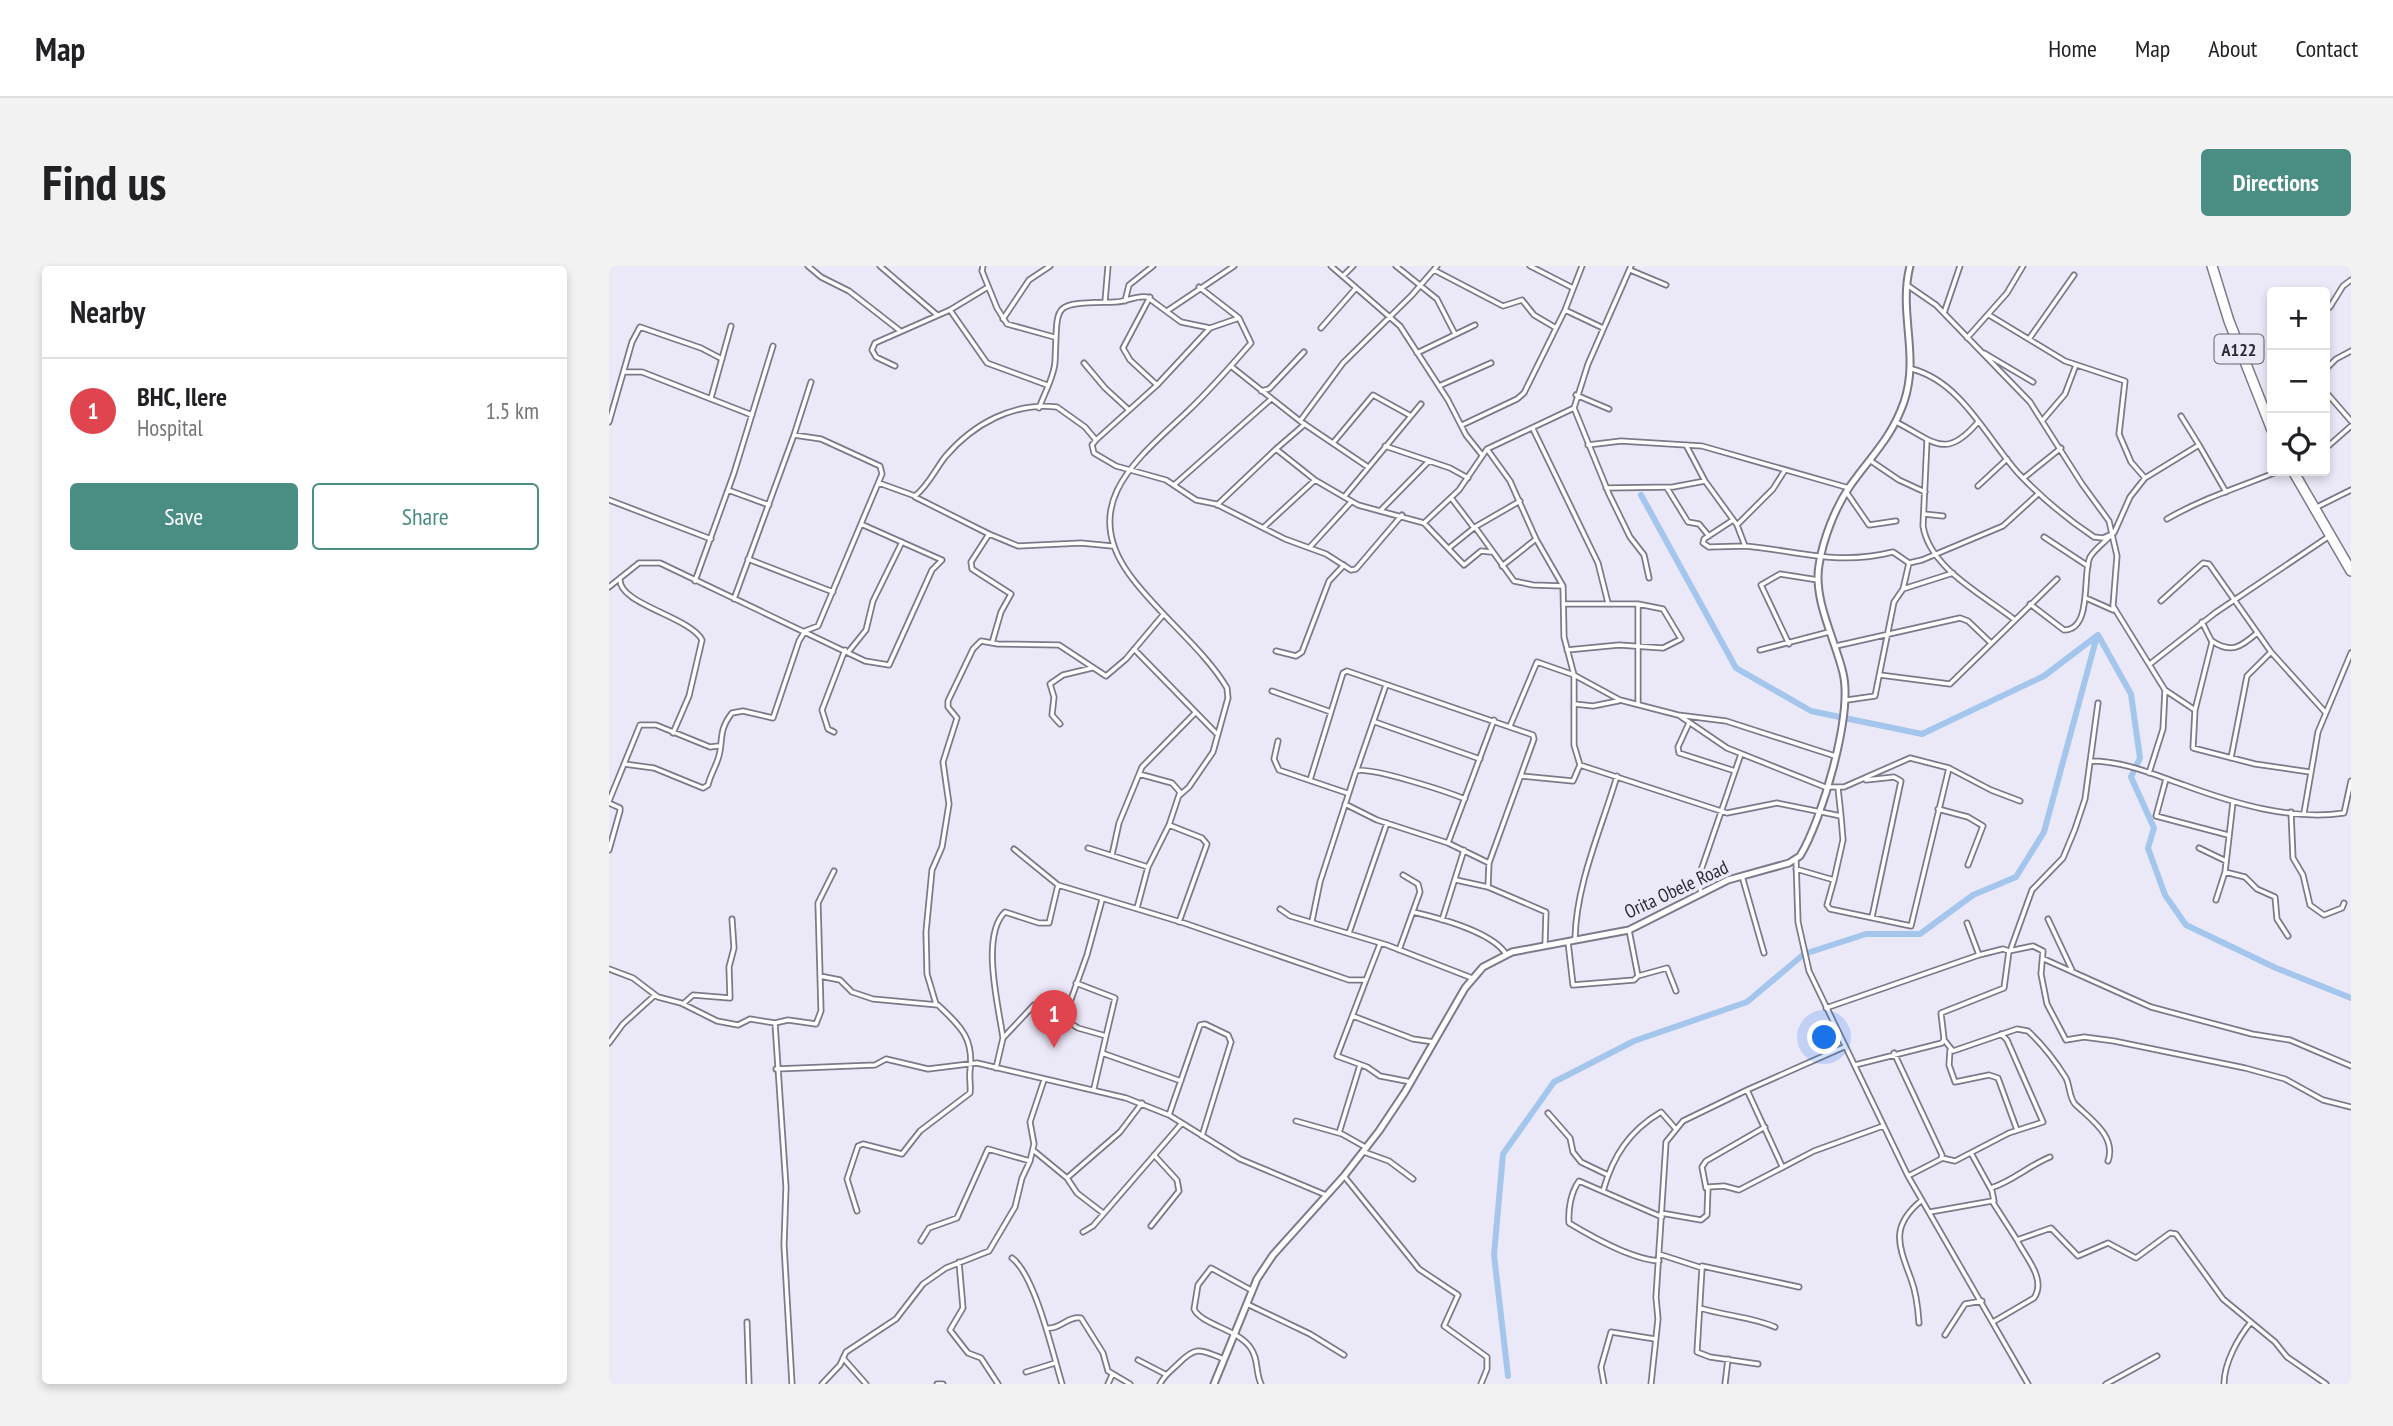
<!DOCTYPE html>
<html lang="en">
<head>
<meta charset="utf-8">
<style>
	body { margin:0; font-family:"PT Sans Narrow",sans-serif; background:#f2f2f2; color:#202124 }
	.controls { position:absolute; right:21px; top:21px; display:grid; overflow:hidden; border-radius:7px; box-shadow:0 4px 10px #0003 }
	.controls button { width:63px; height:63px; display:grid; place-items:center; padding:0; border:0; border-bottom:2px solid #e0e0e0; background:#fff; color:#202124; font:35px sans-serif }
	.you { position:absolute; left:1216px; top:772px; width:24px; height:24px; margin:-18px; border:5px solid #fff; border-radius:50%; background:#1a73e8; box-shadow:0 0 0 10px #1a73e833 }
	.badge { display:grid; place-items:center; width:46px; height:46px; border-radius:50%; background:#498d83; color:#fff; font-size:23px; font-weight:700 }
	.pin { position:absolute; translate:-50% -58px; filter:drop-shadow(0 2px 4px #0008) }
	.pin::after { content:''; position:absolute; top:37px; width:24px; height:21px; background:inherit; clip-path:polygon(0 0,100% 0,50% 100%) }
	.list { margin:0; padding:0; list-style:none }
	h2 { display:flex; justify-content:space-between; align-items:center; height:91px; margin:0; padding:0 28px; font-size:30px }
	h2 small { font-size:23px; font-weight:400; color:#757577 }
	.list li { display:grid; grid-template-columns:46px 1fr auto; gap:21px; align-items:center; box-sizing:border-box; height:105px; padding:0 28px; border-top:2px solid #e0e0e0 }
	.list b { display:block; font-size:26px; white-space:nowrap }
	.list p { margin:0; font-size:23px; white-space:nowrap; color:#757577 }
	.list em { font-size:23px; font-style:normal; color:#757577 }
	.actions { display:flex; gap:14px; padding:21px 28px }
	.actions a { flex:1; padding:16px 0; border:2px solid #498d83; border-radius:7px; text-align:center; font-size:24px; color:#498d83 }
	.actions .main { background:#498d83; color:#fff }
	.icon { flex:none; width:38px; height:38px; fill:none; stroke:currentColor; stroke-width:2; stroke-linecap:round; stroke-linejoin:round }
	.map { position:relative; flex:none; width:1742px; height:1118px; overflow:hidden; border-radius:7px }
	header { display:flex; align-items:center; gap:42px; box-sizing:border-box; height:98px; padding:0 35px; background:#fff; border-bottom:2px solid #e0e0e0 }
	header strong { font-size:33px }
	nav { display:flex; gap:38px; margin-inline-start:auto; font-size:24px }
	.intro { display:flex; align-items:center; justify-content:space-between; box-sizing:border-box; height:168px; padding:0 42px }
	h1 { margin:0; font-size:49px }
	.button { padding:18px 32px; border-radius:7px; background:#498d83; color:#fff; font-size:24px; font-weight:700 }
	main { display:flex; gap:42px; padding:0 42px }
	aside { flex:1; background:#fff; border-radius:7px; box-shadow:0 4px 10px #0003 }
	.map>svg:first-child { display:block }
	.lines { fill:none; stroke-linecap:round; stroke-linejoin:round }
	.river { stroke:#a4c6ec; stroke-width:6 }
	.street-casing { stroke:#7d7988; stroke-width:7 }
	.secondary-casing { stroke:#7d7988; stroke-width:9 }
	.highway-casing { stroke:#7d7988; stroke-width:12 }
	.street { stroke:#fff; stroke-width:3.5 }
	.secondary { stroke:#fff; stroke-width:5 }
	.highway { stroke:#fff; stroke-width:9 }
	.labels { text-anchor:middle; dominant-baseline:central; stroke-width:7; stroke-linejoin:round; paint-order:stroke }
	.shield { fill:#ebe8f8; stroke:#66646d; stroke-width:2 }
	.shield-label { font-size:18px; font-weight:bold; fill:#2d2b32 }
	.street-label { font-size:19px; fill:#2d2b32; stroke:#ebe8f8 }
</style>
</head>
<body>
<header>
<strong>Map</strong>
<nav><a>Home</a><a>Map</a><a>About</a><a>Contact</a></nav>
</header>
<div class="intro"><h1>Find us</h1><a class="button">Directions</a></div>
<main>
<aside>
<h2>Nearby<small></small></h2>
<ul class="list">
<li><span class="badge" style="background:#e0444e">1</span><div><b>BHC, Ilere</b><p>Hospital</p></div><em>1.5 km</em></li>
</ul>
<div class="actions"><a class="main">Save</a><a>Share</a></div>
</aside>
<div class="map">
<svg width="1742" height="1118" viewBox="0 0 1742 1118">
	<rect width="100%" height="100%" fill="#ebe8f8"/>
	<g class="lines">
		<path class="river" d="M1032 229 1127 402 1202 445 1313 468 1435 410 1489 369 1522 428 1531 492 1522 511 1545 562 1539 582 1556 629 1577 659 1667 702 1742 732
			M899 1110 885 989 894 888 945 816 1025 775 1138 736 1195 688 1257 668H1311L1364 629 1407 611 1435 566 1488 370"/>
		<g class="street-casing">
			<path id="street" d="M199 0 212 11 240 25 290 64
				M271 0 327 48
				M374 0 373 5 388 42 398 58 445 71
				M722 0 791 60 839 134 857 169 873 189
				M787 0 828 33 846 68
				M921 0 964 22
				M1022 0 979 98 965 142 1000 228 1021 271 1035 289 1040 312
				M825 4 894 40 913 34 925 49 947 62
				M1021 4 1057 19
				M734 10 744 0
				M1298 19 1327 39 1421 136 1473 218 1500 255 1508 290 1504 340 1556 424 1554 463 1540 507
				M541 31 514 82 521 94 548 119
				M516 35 520 19 544 0
				M496 36 499 0
				M1721 41 1734 20 1742 14
				M341 44 378 97 438 119
				M956 44 994 62
				M558 45 625 0
				M1335 47 1351 0
				M1380 49 1456 95 1516 115 1510 168 1522 196 1536 212
				M630 52 601 62 548 119 487 174 483 179 485 187 507 200 557 214 587 234 607 238 676 273 717 288 742 304 747 303 793 249
				M394 53 420 14 441 0
				M712 62 747 22
				M1358 72 1398 27 1414 0
				M1420 73 1465 9
				M808 87 866 59
				M1375 87 1424 116
				M475 97 496 122 520 144
				M286 100 267 91 263 84 266 77 341 44 379 21
				M623 101 691 155 759 201
				M1303 103C1353 116 1378 173 1410 208 1432 231 1458 253 1485 271L1494 272 1505 267 1521 231 1536 212 1590 179 1617 226
				M1716 104 1727 93 1742 85
				M15 106H33L143 149
				M830 120 882 97
				M652 125 660 123 695 86
				M1716 125 1742 155
				M967 129 1000 143
				M102 132 122 60
				M430 142C435 128 445 111 446 96 449 34 441 38 506 36 517 36 527 29 538 31L572 56 601 62
				M1572 150 1590 179
				M691 155 734 97 803 29 828 0
				M1433 155 1456 128 1467 99
				M0 156 23 76 31 61 92 82 113 93
				M1287 156C1325 175 1336 195 1369 156
				M853 159 908 133 915 127 956 44 973 0
				M924 163 989 297 999 337
				M185 169 202 116
				M1318 174 1314 260C1321 303 1375 329 1406 354
				M724 177 764 129 802 150
				M979 179 1012 175 1093 180 1240 222
				M1077 179 1096 215 1128 259 1136 280C1192 285 1227 300 1284 286L1300 297 1313 294 1394 260 1429 228
				M776 180 841 202 859 212
				M667 183 696 158
				M878 183 901 215 927 273 954 320 955 371 965 409 1011 434 1069 449 1117 455 1226 490
				M1716 183 1742 160
				M1262 195 1290 214 1316 226
				M1416 211 1452 182
				M270 217 306 230C319 220 326 204 336 191 364 158 404 136 448 141L476 161 487 174
				M565 219 662 133
				M1369 220 1398 193
				M997 222 1064 221 1096 215
				M1058 222 1079 256 1090 258 1100 270
				M119 224 160 239
				M1238 227 1260 259 1287 255
				M306 231 380 268
				M735 231 812 138
				M843 233 865 262
				M0 234 102 273
				M608 239 667 183 706 214
				M1706 242 1742 224
				M771 245 820 195
				M1315 248 1334 250
				M1558 253C1594 232 1631 221 1670 205
				M1124 254 1095 273 1094 277 1100 281 1136 280
				M815 257 850 224 878 183 965 142
				M1128 259 1164 223 1176 204
				M655 261 706 214 749 239 815 257 855 299 872 285 882 286
				M866 261 905 315 924 319 954 320
				M1435 271 1479 300
				M701 281 742 236
				M840 282 866 261 911 235
				M139 293 224 326
				M893 300 927 273
				M11 313C9 338 82 351 93 374L80 430 64 467
				M86 315 125 207 164 80
				M0 321 30 297H51L256 395 280 399 323 304 333 294 252 258
				M1294 323 1344 307
				M1477 332 1504 344
				M1552 335 1594 297 1600 298 1662 386 1716 446
				M955 338H1029V438
				M1421 338 1455 364C1484 364 1473 307 1481 291 1486 283 1495 277 1501 270
				M1593 356 1603 376 1586 444 1584 482 1646 498 1701 506
				M1603 375C1622 388 1632 381 1648 367
				M383 377 392 346 402 328 363 303 362 296 380 268 409 280 472 277 503 280
				M1180 378 1152 319 1171 308 1209 314
				M1227 380 1351 352 1359 355 1382 377
				M525 383 607 467
				M958 384 1010 379 1054 382 1072 373 1054 343 1029 338
				M1151 384 1220 366
				M240 385 257 364 264 335 293 276
				M667 385 687 390 693 386 720 315 735 299
				M1541 398 1606 347 1719 271
				M1271 409 1341 418 1448 313
				M1556 424 1586 444
				M663 425 722 446 734 407 738 405 924 469 925 473 880 597 879 621 937 646 936 679
				M1238 434 1266 430 1285 336 1294 323 1300 297
				M965 438 984 440 1009 435
				M1071 450 1118 482 1216 521H1235L1301 492 1340 502
				M766 456 871 493
				M1080 457 1069 481 1070 487 1126 505
				M451 458 443 449 445 431 441 418 454 409 483 402
				M901 460 928 396 965 409V479L971 499 1118 547 1168 537 1232 550 1234 574 1225 614
				M225 466 219 463 213 444 236 384
				M669 475 665 493 670 504 738 527
				M1622 492 1638 410 1661 387
				M1481 495C1515 495 1544 508 1575 519 1624 537 1682 555 1735 547L1742 515
				M15 498 45 502 94 522 99 519C101 510 106 502 109 493 115 476 108 466 123 447L134 445 164 452 190 375 196 365 209 360 273 208 271 200 212 173 185 169 125 333
				M748 503 777 419
				M912 510 964 515 971 499
				M1557 513 1547 550 1619 569
				M701 514 722 446
				M1257 514 1285 511 1292 515 1263 651
				M1229 522 1232 550
				M571 529 580 521 604 486 619 432 618 422C596 384 547 346 520 308 468 236 532 190 580 144 602 123 622 100 642 77L630 52 590 21
				M0 535 31 459H47L101 481 109 480
				M0 537 11 542V545L0 584
				M736 538 768 554 839 577 880 597
				M1329 543 1359 551 1374 560 1359 599
				M1682 546 1684 592 1694 609 1701 639 1715 649 1733 642 1735 637
				M1695 547 1709 466 1742 387
				M560 559 593 572 598 578 570 656
				M839 577 885 454
				M479 582 539 601
				M1590 582 1617 595
				M405 583 449 619 575 657 740 714H757L771 678
				M503 589 510 557 533 501 586 447
				M1187 593 1189 656 1200 705 1299 910 1419 1118
				M1187 603 1225 614 1218 639 1221 643 1302 660 1340 502 1382 524 1411 535
				M1616 606 1636 611 1648 623 1666 631 1668 653 1679 670
				M1133 610 1155 687
				M847 614 879 621
				M1092 627 1089 613 1132 488
				M1607 634 1616 606 1624 536
				M528 642 539 601 560 559 571 526 563 517 530 508
				M671 643 681 650 778 679 863 712
				M804 646C830 652 882 665 897 688
				M1439 653 1463 704
				M833 654 855 584
				M703 655 711 616 747 505C761 500 839 526 856 533
				M1358 657 1370 689
				M740 667 778 557
				M966 673C967 618 992 564 1008 510
				M959 676 964 719 1025 714 1029 710 1020 664
				M790 684 811 626 809 618 794 609
				M1400 685 1424 680 1434 685 1432 708 1438 738 1457 774 1475 771 1505 775 1636 802 1676 813 1714 834 1742 841
				M1401 685 1423 624 1454 592 1466 563 1476 533 1489 437
				M1435 693 1542 741 1643 768 1681 774 1742 800
				M0 703 24 712 49 731 72 737 108 755 129 759 141 753 166 757 179 754 207 758 212 745 209 637 225 605
				M211 710 231 714 243 726 264 733 329 739C352 761 365 772 361 805 360 812 362 820 361 827L311 865 293 888 254 878 249 880 238 913 248 945
				M1029 710 1058 702 1067 725
				M757 714 728 790 758 801 771 810 802 816
				M467 717 506 732 497 770
				M74 738 84 729 121 732 120 701 125 682 123 653
				M327 738 318 708 317 666 323 604 333 581 340 538 334 496 348 452 339 441V435L364 383 372 375 389 378 450 379 497 410 517 393 554 349
				M1217 742 1370 689 1394 683 1400 685 1395 722 1332 747 1335 773 1333 777 1246 799
				M744 750 804 773 825 776
				M166 757 177 921 175 979 183 1118
				M394 772C390 742 371 670 396 646L430 657H440L449 619
				M1336 775 1344 785 1408 763 1419 765C1433 778 1447 796 1457 812 1461 820 1460 831 1466 838 1480 852 1508 870 1499 895
				M0 777 14 758 46 729
				M1341 784 1340 799 1346 816 1380 809 1389 812 1408 864
				M493 787 572 815
				M1285 787 1333 889 1332 893 1299 910
				M387 802 394 772 425 739
				M167 803 266 799 277 793 319 803 368 797 517 832 560 849 631 893 717 929
				M485 822 497 770 469 762 455 753 478 689 493 634
				M939 847 961 872 964 886 972 896 999 909
				M560 849 591 759 596 758 619 769 622 776 593 870
				M687 855 733 868 758 882
				M730 867 751 799
				M424 884 458 912 468 927 494 947
				M755 886 780 895 804 913
				M1362 887 1383 925 1385 935
				M1333 892 1346 895 1400 867 1434 856 1398 774 1392 768
				M1173 900 1138 824 1235 781
				M735 910 810 1003 849 1029 835 1060 878 1091V1103L872 1118
				M458 912 511 866 533 837
				M1097 922 1093 901 1097 895 1156 861
				M1382 922C1404 915 1419 900 1441 891
				M994 925C1004 890 1020 865 1052 846L1066 862
				M1321 946 1383 935 1408 974 1442 962 1469 990 1499 977 1527 992 1561 967 1567 968 1614 1033 1666 1076 1678 1091 1717 1118
				M1052 947 1092 954 1098 949 1099 921 1115 920 1130 924 1205 885 1274 860
				M542 960 570 925 568 914 545 889
				M474 966 484 960 573 857
				M312 975 320 962 348 952 379 883 421 895
				M1050 988 1093 1002 1088 1086 1101 1091 1149 1098
				M403 992C426 1009 444 1088 453 1118
				M1050 995C1022 993 985 972 960 957 959 943 962 926 970 915L1053 951
				M350 996 354 1042 341 1064 359 1087 372 1092 389 1118
				M1093 1000 1190 1021
				M642 1024 602 1002 589 1019 585 1043C593 1059 626 1062 641 1081 650 1093 646 1105 652 1118
				M638 1038 701 1068 735 1089
				M1091 1042C1117 1050 1143 1051 1166 1061
				M138 1056 140 1118
				M1384 1056 1425 1032C1438 1013 1416 991 1408 974
				M1310 1057C1309 1042 1307 1026 1302 1013 1289 978 1281 960 1313 934
				M437 1062C451 1064 458 1050 472 1052L494 1087 499 1105 521 1118
				M1336 1069 1356 1038 1373 1035
				M234 1092 257 1118
				M529 1094 556 1108
				M417 1106 446 1097
				M213 1118 231 1099 237 1086 287 1053 314 1018 337 1002 380 985 406 941 413 912 421 895 425 878 421 856 435 814
				M328 1118H334
				M499 1118 503 1109
				M551 1118C556 1108 562 1105 570 1097 588 1079 592 1084 615 1093
				M995 1118 992 1101 1002 1066 1046 1073
				M1042 1118 1049 1053 1047 1031 1057 876 1074 855 1138 824
				M1116 1118 1119 1093
				M1497 1118 1548 1090
				M1615 1118C1615 1097 1629 1072 1642 1056"/>
		</g>
		<g class="secondary-casing">
			<path id="secondary" d="M605 1118 648 1013 664 989 735 910 770 865 796 826 856 722 874 701 903 686 1020 664 1119 614 1180 597 1191 590C1213 554 1244 448 1234 407 1226 373 1204 334 1210 299 1214 273 1226 242 1241 220 1262 190 1282 173 1295 136 1311 89 1289 47 1301 0"/>
		</g>
		<g class="highway-casing">
			<path id="highway" d="M1603 0 1620 55 1663 164
				M1684 205 1742 305"/>
		</g>
		<use href="#street" class="street"/>
		<use href="#secondary" class="secondary"/>
		<use href="#highway" class="highway"/>
	</g>
	<g class="labels">
		<rect class="shield" x="1605.5" y="68.5" width="49" height="29" rx="5"/>
		<g class="shield-label">
			<text x="1630" y="83">A122</text>
		</g>
		<g class="street-label">
			<text transform="translate(1067 623) rotate(-25)">Orita Obele Road</text>
		</g>
	</g>
</svg>
<div class="controls">
<button>+</button>
<button>−</button>
<button><svg class="icon" aria-label="locate" viewBox="0 0 24 24"><circle cx="12" cy="12" r="6"/><path d="M12 2v4M12 18v4M2 12h4M18 12h4"/></svg></button>
</div>
<div class="you"></div>
<div class="pin badge" style="left:445px;top:782px;background:#e0444e">1</div>
</div>
</main>
</body>
</html>
